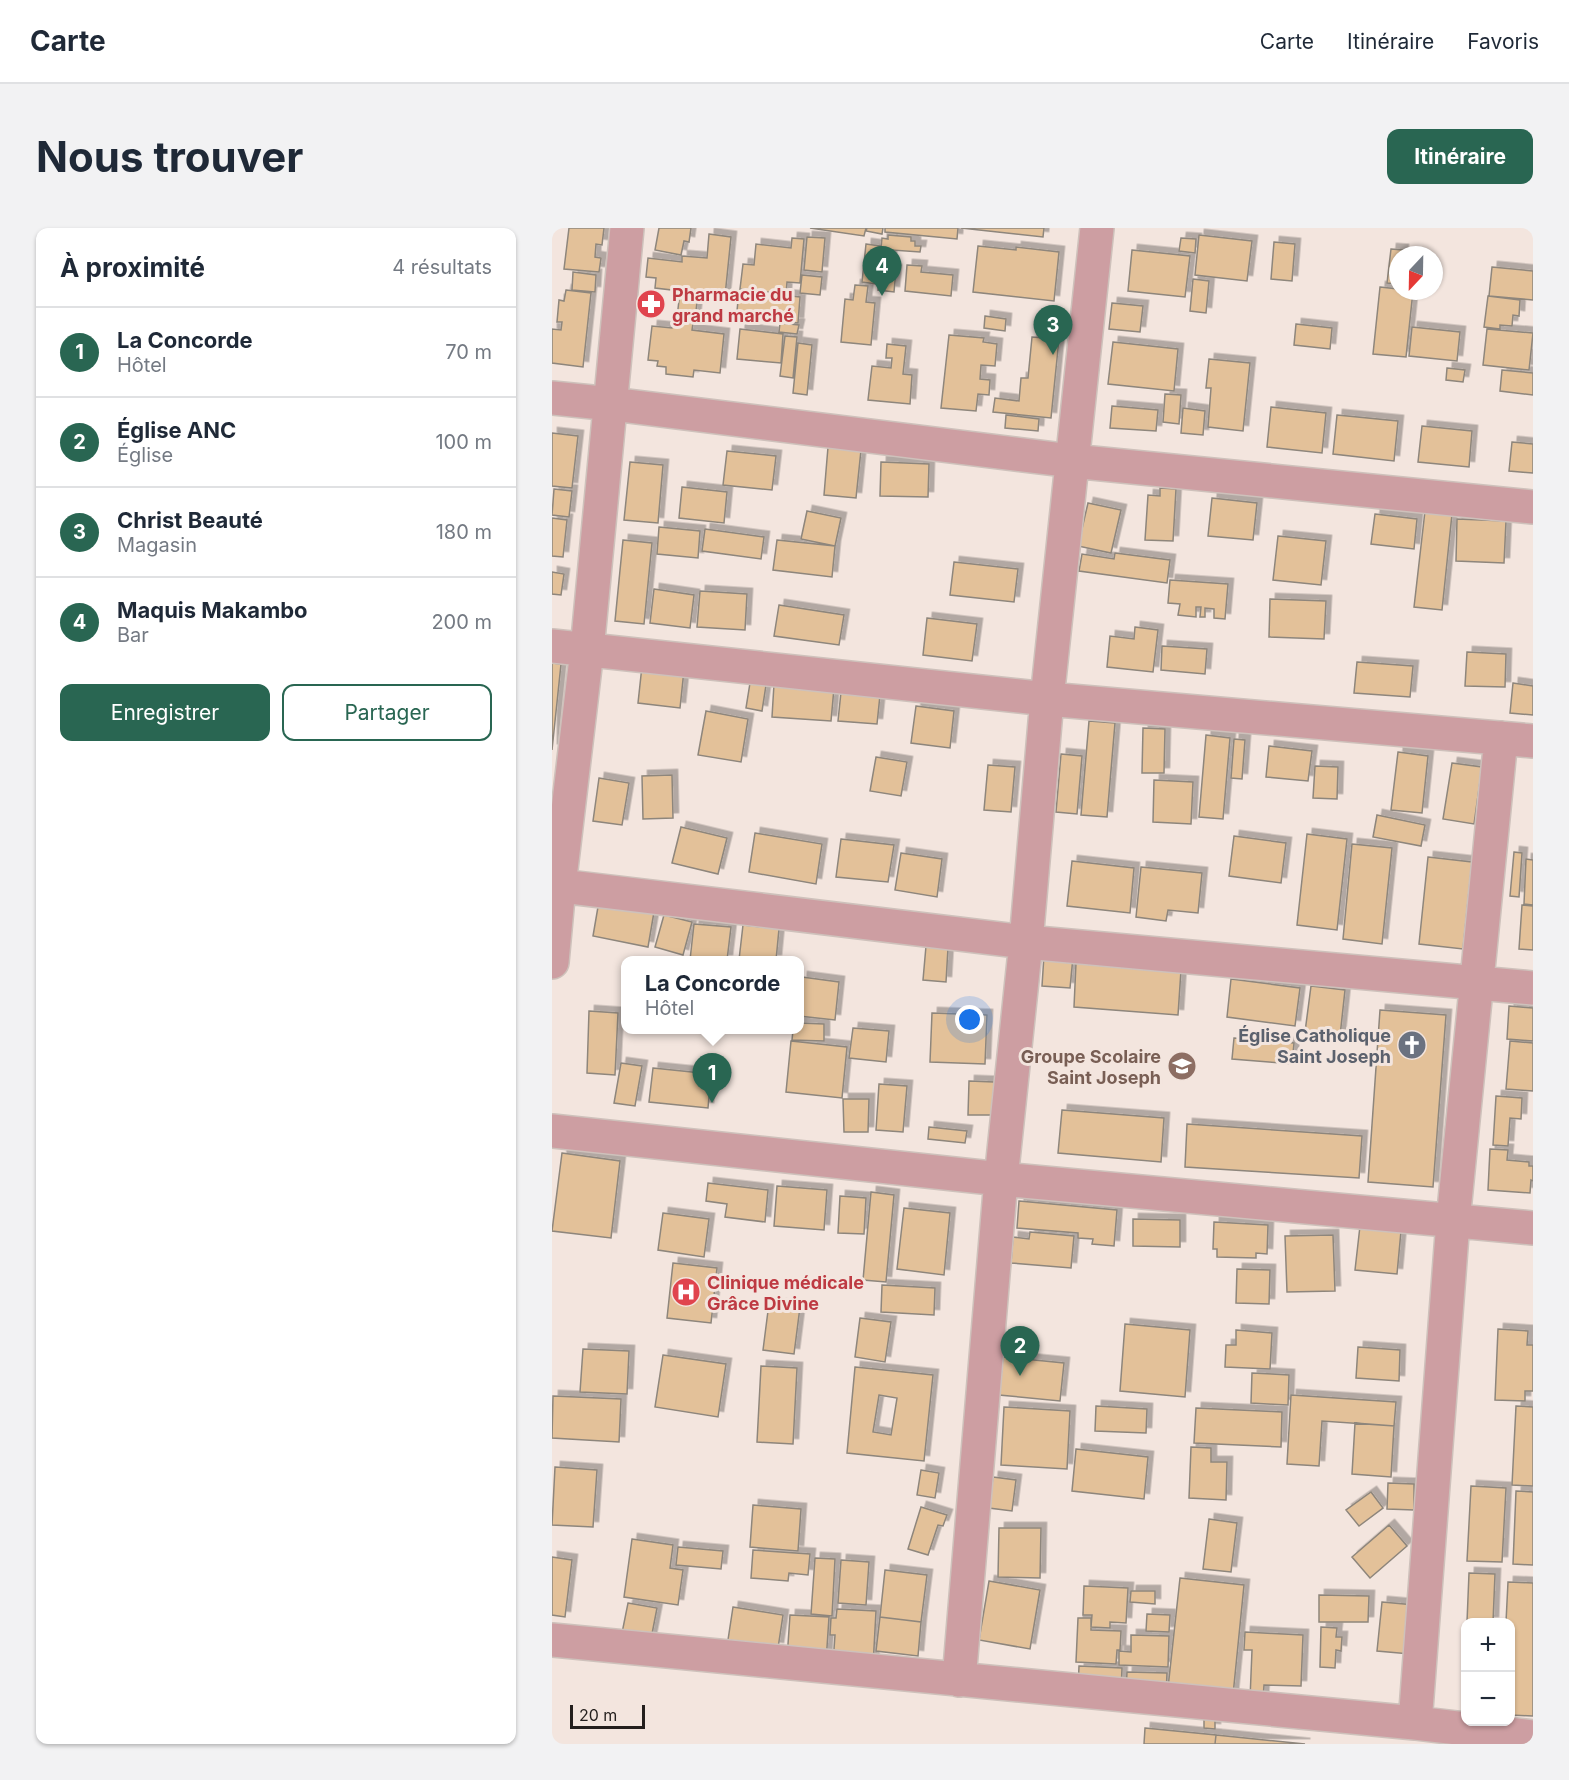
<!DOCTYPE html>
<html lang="fr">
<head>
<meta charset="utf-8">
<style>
	body { margin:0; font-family:Inter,sans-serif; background:#f2f2f3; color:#1f2937 }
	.controls { position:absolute; right:18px; bottom:18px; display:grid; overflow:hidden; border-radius:12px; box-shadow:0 2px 4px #0004 }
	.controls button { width:54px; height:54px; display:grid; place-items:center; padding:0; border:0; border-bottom:2px solid #e0e1e3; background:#fff; color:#1f2937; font:30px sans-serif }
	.compass { position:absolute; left:837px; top:18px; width:54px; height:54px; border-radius:50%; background:#fff; box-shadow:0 2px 4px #0004; rotate:202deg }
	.scale { position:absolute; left:18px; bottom:15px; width:75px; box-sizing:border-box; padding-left:6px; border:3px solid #241f1d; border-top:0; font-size:16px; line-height:21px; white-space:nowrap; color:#241f1d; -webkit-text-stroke:4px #f3e5de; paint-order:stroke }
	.you { position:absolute; left:418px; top:792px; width:21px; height:21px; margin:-15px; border:4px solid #fff; border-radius:50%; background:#1a73e8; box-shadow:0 0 0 9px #1a73e833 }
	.badge { display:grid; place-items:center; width:39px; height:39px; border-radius:50%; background:#296652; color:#fff; font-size:20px; font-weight:700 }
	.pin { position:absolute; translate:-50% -50px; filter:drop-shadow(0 2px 3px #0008) }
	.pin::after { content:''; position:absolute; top:32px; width:21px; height:18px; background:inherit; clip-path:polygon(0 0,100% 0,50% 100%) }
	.popup { position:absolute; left:69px; top:728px; width:183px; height:78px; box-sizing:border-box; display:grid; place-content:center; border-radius:12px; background:#fff; filter:drop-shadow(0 2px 4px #0005); font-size:20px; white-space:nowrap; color:#747a83 }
	.popup b { font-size:22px; color:#1f2937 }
	.popup::after { content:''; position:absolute; left:50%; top:100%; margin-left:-12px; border:12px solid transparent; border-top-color:#fff }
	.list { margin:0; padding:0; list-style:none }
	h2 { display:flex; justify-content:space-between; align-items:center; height:78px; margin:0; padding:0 24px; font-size:26px }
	h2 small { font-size:20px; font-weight:400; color:#747a83 }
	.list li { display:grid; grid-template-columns:39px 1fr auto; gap:18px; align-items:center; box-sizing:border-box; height:90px; padding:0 24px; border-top:2px solid #e0e1e3 }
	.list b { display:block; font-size:22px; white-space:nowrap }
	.list p { margin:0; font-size:20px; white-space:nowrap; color:#747a83 }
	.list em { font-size:20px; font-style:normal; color:#747a83 }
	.actions { display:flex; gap:12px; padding:18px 24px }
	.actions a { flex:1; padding:14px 0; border:2px solid #296652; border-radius:12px; text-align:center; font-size:21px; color:#296652 }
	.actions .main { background:#296652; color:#fff }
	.map { position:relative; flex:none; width:981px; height:1516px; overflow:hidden; border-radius:12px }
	header { display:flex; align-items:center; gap:36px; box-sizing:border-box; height:84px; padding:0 30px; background:#fff; border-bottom:2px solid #e0e1e3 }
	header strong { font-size:28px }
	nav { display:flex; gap:33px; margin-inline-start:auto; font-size:21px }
	.intro { display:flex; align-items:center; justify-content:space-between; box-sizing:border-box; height:144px; padding:0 36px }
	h1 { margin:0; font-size:42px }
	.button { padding:15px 27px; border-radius:12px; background:#296652; color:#fff; font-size:21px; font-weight:700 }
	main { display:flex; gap:36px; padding:0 36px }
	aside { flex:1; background:#fff; border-radius:12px; box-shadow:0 2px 4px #0004 }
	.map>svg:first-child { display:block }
	.building { fill:#e3c199; stroke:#8e867c; stroke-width:1.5; fill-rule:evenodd; filter:url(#shadow) }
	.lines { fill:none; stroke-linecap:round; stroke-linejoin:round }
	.minor-casing { stroke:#cec1bb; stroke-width:36 }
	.minor { stroke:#cd9ea2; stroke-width:33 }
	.labels { text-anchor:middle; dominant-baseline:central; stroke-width:6; stroke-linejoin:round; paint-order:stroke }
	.health-label { font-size:18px; font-weight:bold; fill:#be3a42; stroke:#f3e5de; text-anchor:start }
	.worship-label { font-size:18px; font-weight:bold; fill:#5b616d; stroke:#f3e5de; text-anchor:end }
	.education-label { font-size:18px; font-weight:bold; fill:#785e54; stroke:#f3e5de; text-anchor:end }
</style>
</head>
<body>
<header>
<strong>Carte</strong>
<nav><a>Carte</a><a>Itinéraire</a><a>Favoris</a></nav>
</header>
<div class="intro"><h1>Nous trouver</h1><a class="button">Itinéraire</a></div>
<main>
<aside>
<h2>À proximité<small>4 résultats</small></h2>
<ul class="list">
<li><span class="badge">1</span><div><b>La Concorde</b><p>Hôtel</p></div><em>70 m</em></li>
<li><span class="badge">2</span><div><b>Église ANC</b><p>Église</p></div><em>100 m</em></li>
<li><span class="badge">3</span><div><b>Christ Beauté</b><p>Magasin</p></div><em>180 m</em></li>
<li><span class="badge">4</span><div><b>Maquis Makambo</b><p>Bar</p></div><em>200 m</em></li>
</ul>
<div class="actions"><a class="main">Enregistrer</a><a>Partager</a></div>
</aside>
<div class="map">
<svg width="981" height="1516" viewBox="0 0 981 1516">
	<defs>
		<filter id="shadow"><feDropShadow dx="5.5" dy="-5.5" stdDeviation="0" flood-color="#0004"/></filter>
	</defs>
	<rect width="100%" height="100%" fill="#f3e5de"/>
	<path class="building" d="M17 0H52L50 17 44 16 43 29 49 30 47 44 12 41Z
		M107 0H139L137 14 132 13 129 27 103 22Z
		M258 0H314L312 8Z
		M315 0H331L330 6 314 3Z
		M333 0H406L405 11 333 4Z
		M409 0H492L491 9Z
		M157 6 179 9 173 68 146 65 143 92 125 90 128 63 103 60 104 50 94 49 96 30 130 34V28L155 30Z
		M336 7 359 9V13H363V18H369L368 24 340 22 339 31 328 30 330 10 336 11Z
		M647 7 700 13 695 53 643 47Z
		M255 9 273 10 270 44 252 42Z
		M240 10 252 11 248 55 235 54 234 66 188 61 191 36 202 37 204 16 239 20Z
		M629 10 644 11 643 25 627 23Z
		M722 14 743 16 740 53 719 51Z
		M314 16 328 18 324 56 310 54Z
		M426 18 464 22V19L507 24 502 73 421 64Z
		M839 21 851 22 850 27H846V56L835 55Z
		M580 22 638 28 633 69 576 63Z
		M355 37 370 38 369 44 401 47 399 68 353 63Z
		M940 39 981 43V72L937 68Z
		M328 40 344 42 342 64 326 62Z
		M21 44 44 47 43 64 20 62Z
		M250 47 270 49 268 67 248 65Z
		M641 51 657 53 654 85 638 83Z
		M303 57 316 58 314 74 323 75 319 117 289 114 293 71 301 72Z
		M828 59 846 61V63H861L854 129 821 126Z
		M14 62 39 65 31 139 0 135V101L9 102 10 94H5L7 72 12 73Z
		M187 62 248 69 246 95 193 89 194 84 185 83Z
		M936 68 968 72 967 88 961 87 960 98 948 97V101L932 99Z
		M560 75 591 78 588 104 557 101Z
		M433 88 454 91 453 103 432 100Z
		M121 93 141 95 140 102 172 106 168 145 142 142 141 149 114 146V139L105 138 106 133 96 132 100 98 120 100Z
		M228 95 247 97 245 106 227 104Z
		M744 96 780 100 778 121 742 117Z
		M860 99 908 104 905 133 857 128Z
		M188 101 231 106 229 135 185 131Z
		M935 101 981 105 977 142 931 137Z
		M397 107 432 110 431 114 445 116 443 138 429 137 428 151 438 152 437 167 426 166 424 183 389 180Z
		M233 108 245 109 241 150 228 148Z
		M480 109 507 111 499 190 441 184 443 170 467 173 469 150H476Z
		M561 114 626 121 622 163 556 156Z
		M246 115 260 117 255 167 241 165Z
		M335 116 354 118 351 146 360 147 358 176 316 172 320 138 339 140 340 130H334Z
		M657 131 698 135 691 203 656 199 659 160H654Z
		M895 140 913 142 911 154 894 152Z
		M950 142 981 145V167L948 163Z
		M613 166 629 167 627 196 611 194Z
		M560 178 606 182 604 203 558 200Z
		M719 179 774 185 770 225 715 219Z
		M631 180 653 183 651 207 629 205Z
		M454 187 487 191 486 203 453 200Z
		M785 187 846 193 842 233 781 226Z
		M870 198 920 203 917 239 866 234Z
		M0 205 26 208 20 260 0 258Z
		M960 214 981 216V245L957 243Z
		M276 219 309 222 304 270 272 267Z
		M175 223 224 228 220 262 171 257Z
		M78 234 111 237 106 295 72 292Z
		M329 234 377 236 376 269 328 268Z
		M130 259 175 264 172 295 127 290Z
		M608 260 624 261 621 313 593 312 596 267 608 268Z
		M2 261 20 263 17 289 0 287Z
		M660 270 705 275 701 312 656 308Z
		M536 275 569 282 559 325 526 318Z
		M255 283 289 290 283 318 249 311Z
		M873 283 900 286 890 382 862 379Z
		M823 286 865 291 862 321 819 316Z
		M0 290 15 292 11 329 0 328Z
		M905 291 954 293 952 335 904 333Z
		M107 299 148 303 146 330 105 326Z
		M153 301 212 309 209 331 150 323Z
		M726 308 774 313 769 357 721 352Z
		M71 312 100 315 92 396 63 393Z
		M225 312 283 318 280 349 221 342Z
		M563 325 618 332 615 355 527 343 530 326 562 331Z
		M402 334 466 341 462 374 398 367Z
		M0 344 12 346 9 367 0 366Z
		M618 352 676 356 673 391 662 390V381L653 380V389H648L649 379H644V389L626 387 628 376 616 375Z
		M102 361 142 367 138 400 98 395Z
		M148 363 195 366 193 402 145 399Z
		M718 371 774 373 772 411 717 409Z
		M227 377 292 387 287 417 222 408Z
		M375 390 425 396 420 433 371 427Z
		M583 399 606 402 601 444 555 439 558 408 582 411Z
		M610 418 655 421 653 446 609 442Z
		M915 424 954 426 953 459 913 458Z
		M805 434 861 438 858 469 802 465Z
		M0 435 9 436 0 522Z
		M90 438 132 442 128 480 86 475Z
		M198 455 214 457 210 483 194 480Z
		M961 455 981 458V487L958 485Z
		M222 456 282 460 279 493 220 489Z
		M289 464 328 467 325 496 286 493Z
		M364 478 402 483 398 520 359 515Z
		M154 483 196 491 189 534 146 527Z
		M537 493 563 495 555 589 529 587Z
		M591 500 613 501 612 545H590Z
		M654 507 678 510 671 591 647 589Z
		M682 511 693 512 690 551 679 550Z
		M717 518 760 523 756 553 714 549Z
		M846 524 876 528 870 585 839 582Z
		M509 526 530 528 525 586 504 584Z
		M324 529 355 534 349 568 318 563Z
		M900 535 930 539 922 596 891 591Z
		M436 537 463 539 459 584 432 582Z
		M763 538 786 539 785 571 761 570Z
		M120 547 121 590 91 591 90 548Z
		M47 550 77 555 70 597 41 593Z
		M602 552 641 554 639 596 601 594Z
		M825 587 873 597 869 618 821 609Z
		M129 599 175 610 166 646 120 635Z
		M203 605 270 616 264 656 197 644Z
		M755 606 795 611 785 702 745 697Z
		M682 608 734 615 729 655 677 648Z
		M289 611 342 617 336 654 284 649Z
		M800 616 840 620 830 716 791 711Z
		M962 624 970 625 967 669 958 668Z
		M349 625 390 631 385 669 343 662Z
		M876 629 920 634 911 721 867 716Z
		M974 631 981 632V677L972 676Z
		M520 633 582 640 578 685 515 678Z
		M589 639 650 645 646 685 616 682 614 693 584 689Z
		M47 673 102 684 96 719 41 708Z
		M970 677 981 678V722L967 721Z
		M112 687 140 694 131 727 103 719Z
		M142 696 179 699 175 732H138Z
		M191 697 227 701 224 732H187Z
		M374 718 396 720 394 754 371 752Z
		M492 727 521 729 518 760 490 758Z
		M524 735 629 742 626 787 522 779Z
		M250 749 287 754 283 792 247 788Z
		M679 751 748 760 743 798 675 789Z
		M759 758 793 762 788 808 753 804Z
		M957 778 981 780V813L955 811Z
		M828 782 894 787 881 959 816 954Z
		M37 783 66 785 63 847 35 845Z
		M380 785 435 787 433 836 378 834Z
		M247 795 272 796V813L240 812 241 802H247Z
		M301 800 337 803 334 834 297 830Z
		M682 810 742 815 740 836 680 831Z
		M239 813 295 819 290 870 234 864Z
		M958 813 981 815V863L954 861Z
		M69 835 90 838 83 878 62 875Z
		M101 840 159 846 156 880 97 874Z
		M417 853 442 854V887H416Z
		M327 856 355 858 351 904 324 902Z
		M944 868 970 870 969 891 958 890 956 918 941 917Z
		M291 871H317L316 904H292Z
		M510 882 612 890 609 934 506 925Z
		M635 896 810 908 807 950 633 939Z
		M377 899 415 903 413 915 376 911Z
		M938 921 956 922 955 932 977 934V938H981V953L979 952 978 965 936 962Z
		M10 925 68 933 59 1010 0 1003Z
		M156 955 216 962 213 994 173 989 175 976 154 973Z
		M225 958 275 962 272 1002 222 998Z
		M319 964 342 967 334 1054 311 1052Z
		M288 968 314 970 312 1006 286 1005Z
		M467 973 565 982 562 1018 540 1016 541 1011 526 1010V1005L465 1000Z
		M352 980 398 985 392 1047 345 1041Z
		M111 985 157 991 152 1029 106 1022Z
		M581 991 628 992V1019L581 1018Z
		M662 994 716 997 715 1026 704 1025V1030L665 1029V1021H661Z
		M808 998 849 1003 845 1046 803 1042Z
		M478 1004 522 1008 519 1040 459 1035 461 1009 477 1011Z
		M781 1007 783 1063 735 1064 733 1008Z
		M121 1035 165 1040 159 1095 115 1090Z
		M685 1041 718 1042 717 1076 684 1075Z
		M330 1057 383 1060 382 1087 329 1084Z
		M217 1075 248 1079 242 1126 211 1122Z
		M308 1090 339 1094 333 1134 303 1129Z
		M573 1096 638 1102 633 1169 568 1163Z
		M946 1101 976 1103 975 1117H981V1163H973V1173L943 1172Z
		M684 1102 720 1105 718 1141 673 1139 674 1117H684Z
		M806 1119 848 1122 847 1153 804 1150Z
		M31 1121 77 1123 75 1166 28 1164Z
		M111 1127 174 1136 166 1189 103 1179Z
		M451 1129 512 1135 508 1173 447 1167Z
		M209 1138 245 1140 241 1216 205 1214Z
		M303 1139 381 1147 372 1233 295 1225ZM327 1167 345 1170 339 1207 321 1204Z
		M700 1145 737 1147 736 1177 699 1175Z
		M739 1167 844 1174 842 1198 770 1193 767 1238 735 1236Z
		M1 1168 69 1171 67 1214 0 1210Z
		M544 1178 595 1181 594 1205 543 1203Z
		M964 1178 981 1179V1258L960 1257Z
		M452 1179 518 1183 515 1241 449 1237Z
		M644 1180 730 1184 729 1219 642 1215Z
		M803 1195 842 1198 839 1249 800 1246Z
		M639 1219 659 1220V1234H675L674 1272 637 1270Z
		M524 1221 596 1229 592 1271 520 1263Z
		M3 1239 45 1242 41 1299 0 1297Z
		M369 1242 387 1245 383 1270 365 1267Z
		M441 1249 464 1252 460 1283 437 1280Z
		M836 1255 862 1256V1282L835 1281Z
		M919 1258 954 1260 950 1334 915 1333Z
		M964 1263 981 1264V1337L961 1336Z
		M819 1264 831 1280 807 1298 794 1282Z
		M201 1277 249 1281 246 1323 198 1319Z
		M369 1279 395 1287 391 1298 386 1297 376 1327 356 1321Z
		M657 1291 685 1295 679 1344 651 1341Z
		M837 1297 855 1318 818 1350 800 1329Z
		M447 1300H489L488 1350 446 1349Z
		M80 1311 121 1317 118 1340 131 1342 126 1377 72 1369Z
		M126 1319 171 1323 169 1341 124 1337Z
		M201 1322 258 1326 256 1347 237 1345 236 1353 199 1350Z
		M0 1329 20 1332 13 1389 0 1387Z
		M263 1330 283 1331 280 1388 259 1386Z
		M289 1332 317 1334 314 1377 286 1375Z
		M333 1342 375 1347 369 1394 328 1389Z
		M917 1345 943 1346 941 1394H915Z
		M628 1350 692 1357 681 1467 616 1460Z
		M437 1353 488 1362 478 1421 427 1412Z
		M956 1354 981 1355V1488L958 1487V1394H954Z
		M532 1358 576 1360 574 1395 558 1394V1400L539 1399 540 1387H531Z
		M579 1363H603V1376L578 1374Z
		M767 1367 817 1368 816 1394H767Z
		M830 1374 863 1377 858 1426 825 1423Z
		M76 1375 105 1380 99 1411 70 1405Z
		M181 1379 231 1387 226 1420 176 1412Z
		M285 1381 324 1383 321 1438 281 1435 283 1407H278L279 1390H284Z
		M595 1386 618 1387 617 1404 594 1403Z
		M238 1387 277 1389 274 1434 235 1431Z
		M328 1389 369 1394 366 1428 324 1423Z
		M526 1390H539V1402L569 1403 568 1422H565L564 1436 524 1434Z
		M769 1399 785 1400 784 1409H790L789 1423 784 1422 783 1440 768 1439Z
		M693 1404 751 1407 749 1458 712 1457 711 1471H698L700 1422H692Z
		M579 1407 617 1408 616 1439 567 1437V1423L579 1424Z
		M914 1418V1479L911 1478Z
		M527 1438 570 1440 569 1463 526 1461Z
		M575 1444 615 1445 614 1467 574 1465Z
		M652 1486H663V1501L652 1500Z
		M593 1500 664 1507 663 1516H592Z
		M664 1507 753 1516H663Z"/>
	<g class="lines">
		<g class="minor-casing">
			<path id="minor" d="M0 170 60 176 520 233 981 279
				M0 418 495 471 981 513
				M0 657 474 714 981 760
				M0 734 7 658 35 422 75 0
				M0 903 449 951 981 1000
				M0 1412 863 1495 981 1509
				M407 1452 449 951 474 714 495 471 545 0
				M863 1495 901 993 949 510"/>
		</g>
		<use href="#minor" class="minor"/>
	</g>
	<defs>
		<g id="pharmacy-disc" transform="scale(1.5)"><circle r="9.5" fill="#e0444e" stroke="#f3e5de"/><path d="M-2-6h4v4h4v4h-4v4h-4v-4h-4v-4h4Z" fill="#fff"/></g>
		<g id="church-disc" transform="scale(1.5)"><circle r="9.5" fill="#6b7280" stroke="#f3e5de"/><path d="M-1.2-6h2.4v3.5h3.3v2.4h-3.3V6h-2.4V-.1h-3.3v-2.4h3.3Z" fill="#fff"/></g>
		<g id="school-disc" transform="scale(1.5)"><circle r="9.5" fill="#8d6e63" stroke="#f3e5de"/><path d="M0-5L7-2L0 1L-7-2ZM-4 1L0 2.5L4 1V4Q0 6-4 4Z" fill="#fff"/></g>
		<g id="hospital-disc" transform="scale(1.5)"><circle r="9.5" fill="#e0444e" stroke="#f3e5de"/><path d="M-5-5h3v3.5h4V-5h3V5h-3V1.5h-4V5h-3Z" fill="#fff"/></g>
	</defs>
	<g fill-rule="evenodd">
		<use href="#pharmacy-disc" x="99" y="76"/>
		<use href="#church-disc" x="860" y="817"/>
		<use href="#school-disc" x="630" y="838"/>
		<use href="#hospital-disc" x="134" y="1064"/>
	</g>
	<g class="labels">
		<g class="health-label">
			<text x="120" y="66">Pharmacie du<tspan x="120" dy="21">grand marché</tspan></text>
			<text x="155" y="1054">Clinique médicale<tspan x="155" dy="21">Grâce Divine</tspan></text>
		</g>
		<g class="worship-label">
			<text x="839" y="807">Église Catholique<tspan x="839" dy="21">Saint Joseph</tspan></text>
		</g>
		<g class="education-label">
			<text x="609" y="828">Groupe Scolaire<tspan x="609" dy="21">Saint Joseph</tspan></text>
		</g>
	</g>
</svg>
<div class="controls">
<button>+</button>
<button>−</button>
</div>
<svg class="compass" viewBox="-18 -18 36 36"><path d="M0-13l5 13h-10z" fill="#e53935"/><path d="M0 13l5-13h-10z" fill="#747a83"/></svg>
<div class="scale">20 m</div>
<div class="you"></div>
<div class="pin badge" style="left:160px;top:875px">1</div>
<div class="popup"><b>La Concorde</b>Hôtel</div>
<div class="pin badge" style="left:468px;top:1148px">2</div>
<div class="pin badge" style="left:501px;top:127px">3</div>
<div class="pin badge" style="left:330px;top:68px">4</div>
</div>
</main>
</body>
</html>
